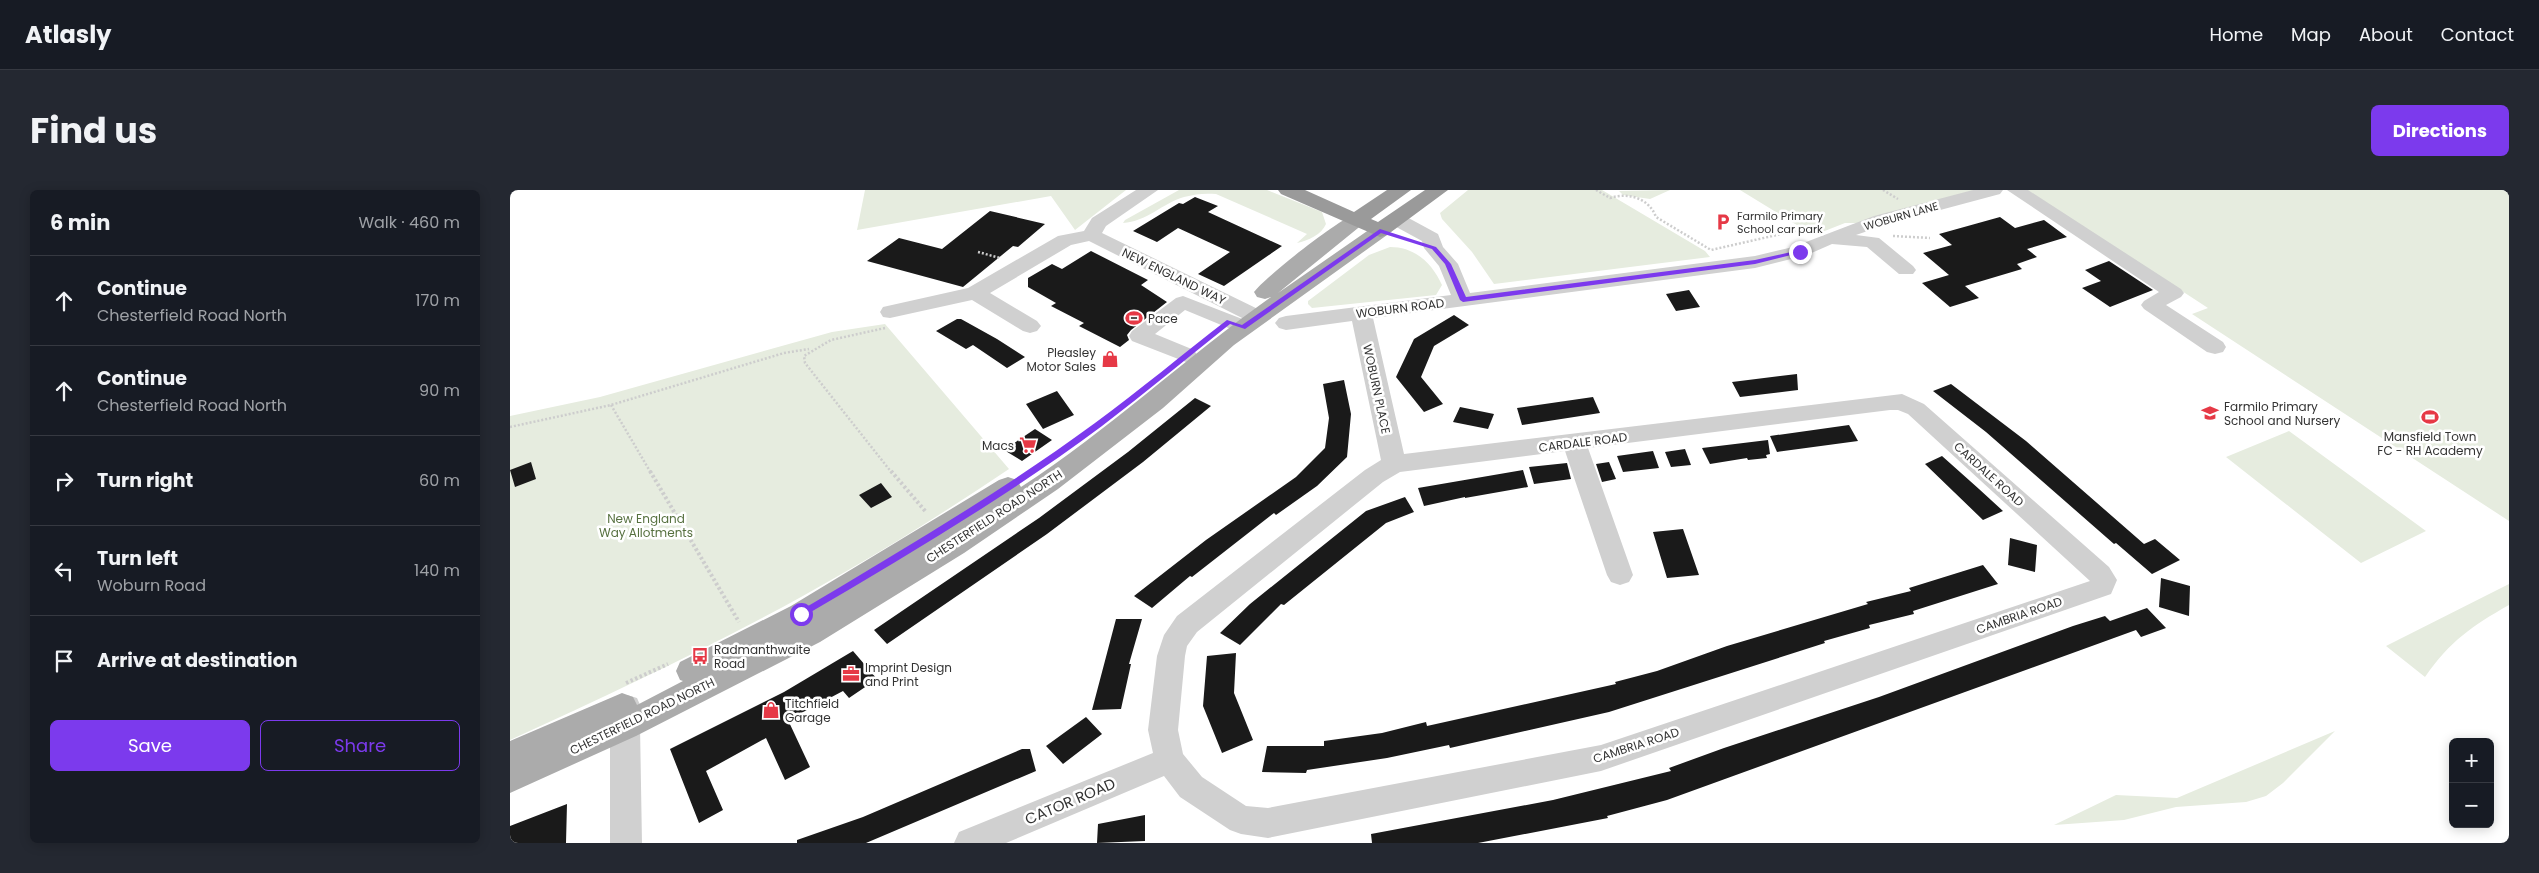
<!DOCTYPE html>
<html lang="en">
<head>
<meta charset="utf-8">
<style>
	body { margin:0; font-family:Poppins,sans-serif; background:#242831; color:#f1f3f6 }
	.controls { position:absolute; right:15px; bottom:15px; display:grid; overflow:hidden; border-radius:8px; box-shadow:0 2px 12px #0003 }
	.controls button { width:45px; height:45px; display:grid; place-items:center; padding:0; border:0; border-bottom:1px solid #363941; background:#171b24; color:#f1f3f6; font:25px sans-serif }
	.stop { position:absolute; width:15px; height:15px; margin:-11px; border:4px solid #7c3aed; border-radius:50%; background:#fff }
	.stop.end { background:#7c3aed; border-color:#fff; box-shadow:0 1px 5px #0008 }
	.list { margin:0; padding:0; list-style:none }
	h2 { display:flex; justify-content:space-between; align-items:center; height:65px; margin:0; padding:0 20px; font-size:21px }
	h2 small { font-size:16px; font-weight:400; color:#9ea1a6 }
	.list li { display:grid; grid-template-columns:32px 1fr auto; gap:15px; align-items:center; box-sizing:border-box; height:90px; padding:0 20px; border-top:1px solid #363941 }
	.list b { display:block; font-size:19px; white-space:nowrap }
	.list p { margin:0; font-size:16px; white-space:nowrap; color:#9ea1a6 }
	.list em { font-size:16px; font-style:normal; color:#9ea1a6 }
	.actions { display:flex; gap:10px; padding:15px 20px }
	.actions a { flex:1; padding:11px 0; border:1px solid #7c3aed; border-radius:8px; text-align:center; font-size:18px; color:#7c3aed }
	.actions .main { background:#7c3aed; color:#fff }
	.icon { flex:none; width:28px; height:28px; fill:none; stroke:currentColor; stroke-width:2; stroke-linecap:round; stroke-linejoin:round }
	.map { position:relative; flex:none; width:1999px; height:653px; overflow:hidden; border-radius:8px }
	header { display:flex; align-items:center; gap:30px; box-sizing:border-box; height:70px; padding:0 25px; background:#171b24; border-bottom:1px solid #363941 }
	header strong { font-size:24px }
	nav { display:flex; gap:28px; margin-inline-start:auto; font-size:18px }
	.intro { display:flex; align-items:center; justify-content:space-between; box-sizing:border-box; height:120px; padding:0 30px }
	h1 { margin:0; font-size:35px }
	.button { padding:12px 22px; border-radius:8px; background:#7c3aed; color:#fff; font-size:18px; font-weight:700 }
	main { display:flex; gap:30px; padding:0 30px }
	aside { flex:1; background:#171b24; border-radius:8px; box-shadow:0 2px 12px #0003 }
	.map>svg:first-child { display:block }
	.green { fill:#e6ecdf }
	.building { fill:#1a1a1a }
	.lines { fill:none; stroke-linecap:round; stroke-linejoin:round }
	.path-far1 { stroke:#cdcdcd; stroke-width:2.5; stroke-dasharray:2 2; stroke-linecap:butt }
	.path { stroke:#cdcdcd; stroke-width:4; stroke-dasharray:2.5 2.5; stroke-linecap:butt }
	.minor { fill:#d0d0d0; fill-rule:evenodd }
	.major { fill:#ababab; fill-rule:evenodd }
	.highway { fill:#9a9a9a; fill-rule:evenodd }
	.route { fill:#7c3aed }
	.labels { text-anchor:middle; dominant-baseline:central; stroke-width:5; stroke-linejoin:round; paint-order:stroke }
	.far-poi-label { font-size:11px; fill:#333; stroke:#fff; text-anchor:start }
	.far-street-label { font-size:11px; fill:#333; stroke:#fff }
	.street-label { font-size:12px; fill:#333; stroke:#fff }
	.poi-label { font-size:12px; fill:#333; stroke:#fff; text-anchor:start }
	.park-label { font-size:12px; fill:#56703f; stroke:#fff }
	.near-street-label { font-size:15px; fill:#333; stroke:#fff }
</style>
</head>
<body>
<header>
<strong>Atlasly</strong>
<nav><a>Home</a><a>Map</a><a>About</a><a>Contact</a></nav>
</header>
<div class="intro"><h1>Find us</h1><a class="button">Directions</a></div>
<main>
<aside>
<h2>6 min<small>Walk · 460 m</small></h2>
<ul class="list">
<li><svg class="icon" aria-label="ahead" viewBox="0 0 24 24"><path d="M12 20V5M6 11l6-6 6 6"/></svg><div><b>Continue</b><p>Chesterfield Road North</p></div><em>170 m</em></li>
<li><svg class="icon" aria-label="ahead" viewBox="0 0 24 24"><path d="M12 20V5M6 11l6-6 6 6"/></svg><div><b>Continue</b><p>Chesterfield Road North</p></div><em>90 m</em></li>
<li><svg class="icon" aria-label="right" viewBox="0 0 24 24"><path d="M7 20v-9h11M14 6l5 5-5 5"/></svg><div><b>Turn right</b></div><em>60 m</em></li>
<li><svg class="icon" aria-label="left" viewBox="0 0 24 24"><path d="M17 20v-9H6M10 6l-5 5 5 5"/></svg><div><b>Turn left</b><p>Woburn Road</p></div><em>140 m</em></li>
<li><svg class="icon" aria-label="arrive" viewBox="0 0 24 24"><path d="M6 21V4h12l-3 4 3 4H6"/></svg><div><b>Arrive at destination</b></div></li>
</ul>
<div class="actions"><a class="main">Save</a><a>Share</a></div>
</aside>
<div class="map">
<svg width="1999" height="653" viewBox="0 0 1999 653">
	<rect width="100%" height="100%" fill="#fff"/>
	<path class="green" d="M355 0H616L565 40 541 6 347 40Z
		M669 0H757L812 22 816 34C812 44 798 51 787 53L797 44 706 4C695 3 685 4 674 7 653 13 636 32 613 33L615 30Z
		M958 0H1092L1195 61 1200 67 984 94 962 62 932 29 930 23Z
		M1160 0 1140 9 1113 5 1109 1Z
		M1230 0H1465L1353 33H1335L1307 44 1295 40Z
		M1517 0H1999V331L1682 124 1698 118Z
		M880 57C905 57 922 73 932 95L926 105 802 118 798 114V111L859 65Z
		M375 134 499 279C445 315 391 350 335 382 227 445 114 498 0 550V226L90 207 322 142Z
		M1779 241 1916 341 1851 373 1716 267Z
		M1999 394V415C1962 436 1940 451 1915 487L1876 456Z
		M1825 541 1773 593 1756 606 1736 612 1666 617 1614 630 1544 635 1606 605 1667 608Z"/>
	<path class="building" d="M685 7 708 16 698 22 772 56 714 96 688 84 720 62 668 38 647 52 623 41 669 13 673 14Z
		M480 21 535 34 508 57 503 56 453 97 357 71 389 48 432 59Z
		M1490 27 1505 38 1534 30 1557 47 1517 59 1527 67 1507 74 1512 79 1455 96 1469 108 1440 117 1412 93 1439 85 1413 63 1442 55 1429 44Z
		M581 61 638 90 631 95 657 112 621 140 617 145 619 150 610 157 569 136 574 133 541 116 546 113 518 97V88L542 74 552 79Z
		M1599 71 1640 98 1643 100 1600 117 1572 98 1591 91 1575 80Z
		M1179 100 1190 117 1166 121 1156 104Z
		M944 125 959 135 924 156 911 187 933 214 914 222 886 187 904 149Z
		M447 129H451L487 149 515 167 497 178 463 155 456 159 426 141Z
		M1287 184 1288 200 1230 207 1222 192Z
		M834 190 841 224 837 267 807 296 766 325 764 323 682 387 680 386 642 418 624 406 696 350 786 287 815 258 819 228 813 194Z
		M1441 194 1516 251 1634 354 1645 349 1670 370 1642 384 1606 353 1604 354 1476 242 1423 201Z
		M547 201 564 225 533 239 516 214Z
		M1083 207 1090 223 1012 235 1007 218Z
		M685 208 701 216 633 272 537 344 377 454 364 440 529 328 618 262Z
		M950 217 984 224 978 239 943 232Z
		M1339 235 1348 251 1267 262 1260 246Z
		M525 239 542 250 512 271 494 260Z
		M1258 250 1260 264 1256 265 1257 268 1238 270 1237 268 1200 274 1192 258Z
		M1175 259 1181 275 1161 277 1155 262Z
		M1143 261 1149 278 1113 282 1107 266Z
		M1432 266 1469 299 1493 321 1473 330 1415 274Z
		M21 272 26 289 5 297 0 280Z
		M1099 272 1106 289 1092 292 1086 274Z
		M1057 273 1061 289 1024 294 1019 277Z
		M1013 280 1018 297 955 308V307L914 316 908 298Z
		M371 293 382 307 361 318 349 305Z
		M895 307 904 322 876 333 774 415 771 414 730 455 710 443 740 414 856 321Z
		M1173 339 1189 385 1157 388 1143 342Z
		M1500 348 1527 355 1525 382 1498 375Z
		M1473 375 1488 394 1403 421 1404 424 1359 435 1360 438 1314 451 1315 453 1099 522 940 558 939 555 877 568 797 580 796 583 752 582 757 556H814V551L872 543 916 532 917 536 1106 494 1105 492 1147 481 1217 456 1358 414 1356 412 1401 401 1399 398Z
		M1651 388 1680 396 1679 426 1649 417Z
		M1637 418 1656 438 1631 447 1626 440 1157 610 1097 626 1098 628 968 653H862L861 644 1043 610 1161 581 1159 578 1214 558 1369 507 1563 436 1595 426 1600 431Z
		M606 429H632L619 474H621L611 519 582 520Z
		M343 461 367 489 339 508 333 501 278 530 300 577 275 590 256 548 196 581 213 620 189 633 160 559 274 502Z
		M726 463 724 503 743 550 712 563 693 516 697 466Z
		M576 527 592 544 553 574 536 556Z
		M512 559H520L526 581 356 653H287V650L353 627Z
		M57 614 56 653H0V636Z
		M635 625V651L587 653 588 634Z"/>
	<g class="lines">
		<path class="path-far1" d="M1086 0 1100 8C1118 2 1139 8 1146 27L1201 60 1293 39 1295 41
			M1373 0 1388 9
			M1383 46 1420 48
			M468 62 490 68
			M375 138 321 150 294 166 295 173 382 283
			M101 215 141 283
			M0 237 101 215 274 163 299 159"/>
		<path class="path" d="M140 281 229 432
			M381 281 416 322
			M116 493 158 474"/>
		<path class="minor" d="M626 0H648L596 36 592 43 754 122 757 127 754 132 747 133 740 132 579 51 561 55 480 103 527 131 531 136 527 141 520 143 513 141 462 110 380 128 373 127 370 122 373 117 458 98 548 46 574 41 582 28Z
			M1463 0H1493L1490 4 1378 34 1346 45 1369 48 1403 76 1406 80 1403 84H1389L1357 57 1322 54 1297 65 1245 78 863 128 894 264 1392 204 1414 214 1599 377 1607 390 1601 404 1091 581 758 648 731 644 720 640 670 607 654 586 496 653H444L449 642 643 563 638 540 647 466 654 445 667 426 855 280 871 270 842 131 776 140 769 138 765 133 769 128 776 126 941 105 929 76 914 58 912 51 879 33 877 29 879 25H893L928 44 933 57 948 74 960 103 1245 66 1283 57 1364 26ZM1380 220H1388L1398 224 1580 391 1091 555 758 618 736 616 692 587 673 564 668 540 675 466 677 456 687 442 873 292 890 282 1055 261 1097 385 1101 392 1110 395 1119 392 1123 385 1078 258Z
			M1497 0H1518L1671 99 1674 103 1671 107 1656 115 1713 152 1716 157 1713 162 1705 164 1697 162 1634 119 1631 115 1634 111 1649 102Z
			M673 106 740 132 744 137 740 142 733 144 675 120 645 144 684 160 687 165 684 170 676 172 622 151 619 146 622 141 666 108Z
			M117 505 127 508 131 517 130 536 132 653H100V536L103 517 107 508Z"/>
		<path class="major" d="M846 24 853 26 856 30 853 34 768 103 863 37 870 35 877 37 881 41 877 45 724 155 653 218 548 299 454 363 310 452 126 546 0 603V551L112 503 123 507 127 515 173 491 170 490 166 481 170 472 281 416 489 290 498 287 507 290 511 297C599 240 676 167 761 107L755 109 747 107 744 102C754 88 830 28 846 24Z"/>
		<path class="highway" d="M768 0H795L844 22 877 0H901L861 29 868 32 915 0H938L877 45 870 47 771 4Z"/>
	</g>
	<path class="route" d="M870 39 926 57 941 74 956 107 1245 70 1290 60 1293 62 1245 74 953 112 950 110 935 74 922 59 871 43 735 139 720 134C677 168 635 203 592 236 498 306 395 367 294 426H288V422C389 362 491 302 585 233 630 200 673 164 717 130L732 135Z"/>
	<defs>
		<g id="parking-bare" transform="scale(1.35)"><path d="M-3.5-5.5H1a3.5 3.5 0 0 1 0 7H-1V5.5H-3.5ZM-1-3.4V-.6H.8a1.4 1.4 0 0 0 0-2.8Z" fill="#e63946" stroke="#fff" stroke-width="2.5" paint-order="stroke"/></g>
		<g id="stadium-bare" transform="scale(1.35)"><path d="M0-5a6.5 5 0 1 0 0 10a6.5 5 0 1 0 0-10ZM-3.5-1.8h7v3.6h-7Z" fill="#e63946" stroke="#fff" stroke-width="2.5" paint-order="stroke"/></g>
		<g id="shop-bare" transform="scale(1.35)"><path d="M-5-2.5h2.3a2.7 3.5 0 0 1 5.4 0H5L5.5 6h-11ZM-1.5-2.5h3a1.5 2.3 0 0 0-3 0Z" fill="#e63946" stroke="#fff" stroke-width="2.5" paint-order="stroke"/></g>
		<g id="school-bare" transform="scale(1.35)"><path d="M0-5L7-2L0 1L-7-2ZM-4 1L0 2.5L4 1V4Q0 6-4 4Z" fill="#e63946" stroke="#fff" stroke-width="2.5" paint-order="stroke"/></g>
		<g id="supermarket-bare" transform="scale(1.35)"><path d="M-6-5.5h2.5l.6 2H6L4.5 2H-2.5L-4.4-4H-6ZM-1.5 3.2a1.3 1.3 0 1 0 .1 0ZM3 3.2a1.3 1.3 0 1 0 .1 0Z" fill="#e63946" stroke="#fff" stroke-width="2.5" paint-order="stroke"/></g>
		<g id="bus-bare" transform="scale(1.35)"><path d="M-5-6H5V4H4V6H2V4H-2V6H-4V4H-5ZM-3.5-4V0h7V-4ZM-3.5 1.2v1.5H-2V1.2ZM2 1.2v1.5H3.5V1.2Z" fill="#e63946" stroke="#fff" stroke-width="2.5" paint-order="stroke"/></g>
		<g id="office-bare" transform="scale(1.35)"><path d="M-6-3h4V-5.5h4V-3h4V5H-6ZM-1-4.5V-3h2v-1.5ZM-6 0V1H6V0Z" fill="#e63946" stroke="#fff" stroke-width="2.5" paint-order="stroke"/></g>
	</defs>
	<g fill-rule="evenodd">
		<use href="#parking-bare" x="1213" y="32"/>
		<use href="#stadium-bare" x="624" y="128"/>
		<use href="#shop-bare" x="600" y="169"/>
		<use href="#school-bare" x="1700" y="223"/>
		<use href="#stadium-bare" x="1920" y="227"/>
		<use href="#supermarket-bare" x="518" y="255"/>
		<use href="#bus-bare" x="190" y="466"/>
		<use href="#office-bare" x="341" y="484"/>
		<use href="#shop-bare" x="261" y="520"/>
	</g>
	<g class="labels">
		<g class="far-poi-label">
			<text x="1227" y="26">Farmilo Primary<tspan x="1227" dy="13">School car park</tspan></text>
		</g>
		<g class="far-street-label">
			<text transform="translate(1391 26) rotate(-16)">WOBURN LANE</text>
		</g>
		<g class="street-label">
			<text transform="translate(664 86) rotate(26)">NEW ENGLAND WAY</text>
			<text transform="translate(890 118) rotate(-7)">WOBURN ROAD</text>
			<text transform="translate(867 199) rotate(78)">WOBURN PLACE</text>
			<text transform="translate(1073 252) rotate(-7)">CARDALE ROAD</text>
			<text transform="translate(1479 284) rotate(42)">CARDALE ROAD</text>
			<text transform="translate(484 326) rotate(-33)">CHESTERFIELD ROAD NORTH</text>
			<text transform="translate(1509 425) rotate(-19)">CAMBRIA ROAD</text>
			<text transform="translate(132 526) rotate(-26)">CHESTERFIELD ROAD NORTH</text>
			<text transform="translate(1126 555) rotate(-18)">CAMBRIA ROAD</text>
		</g>
		<g class="poi-label">
			<text x="638" y="128">Pace</text>
			<text x="586" y="162" text-anchor="end">Pleasley<tspan x="586" dy="14">Motor Sales</tspan></text>
			<text x="1714" y="216">Farmilo Primary<tspan x="1714" dy="14">School and Nursery</tspan></text>
			<text x="1920" y="246" text-anchor="middle">Mansfield Town<tspan x="1920" dy="14">FC - RH Academy</tspan></text>
			<text x="504" y="255" text-anchor="end">Macs</text>
			<text x="204" y="459">Radmanthwaite<tspan x="204" dy="14">Road</tspan></text>
			<text x="355" y="477">Imprint Design<tspan x="355" dy="14">and Print</tspan></text>
			<text x="275" y="513">Titchfield<tspan x="275" dy="14">Garage</tspan></text>
		</g>
		<g class="park-label">
			<text x="136" y="328">New England<tspan x="136" dy="14">Way Allotments</tspan></text>
		</g>
		<g class="near-street-label">
			<text transform="translate(560 611) rotate(-23)">CATOR ROAD</text>
		</g>
	</g>
</svg>
<div class="controls">
<button>+</button>
<button>−</button>
</div>
<div class="stop" style="left:291px;top:424px"></div>
<div class="stop end" style="left:1290px;top:62px"></div>
</div>
</main>
</body>
</html>
